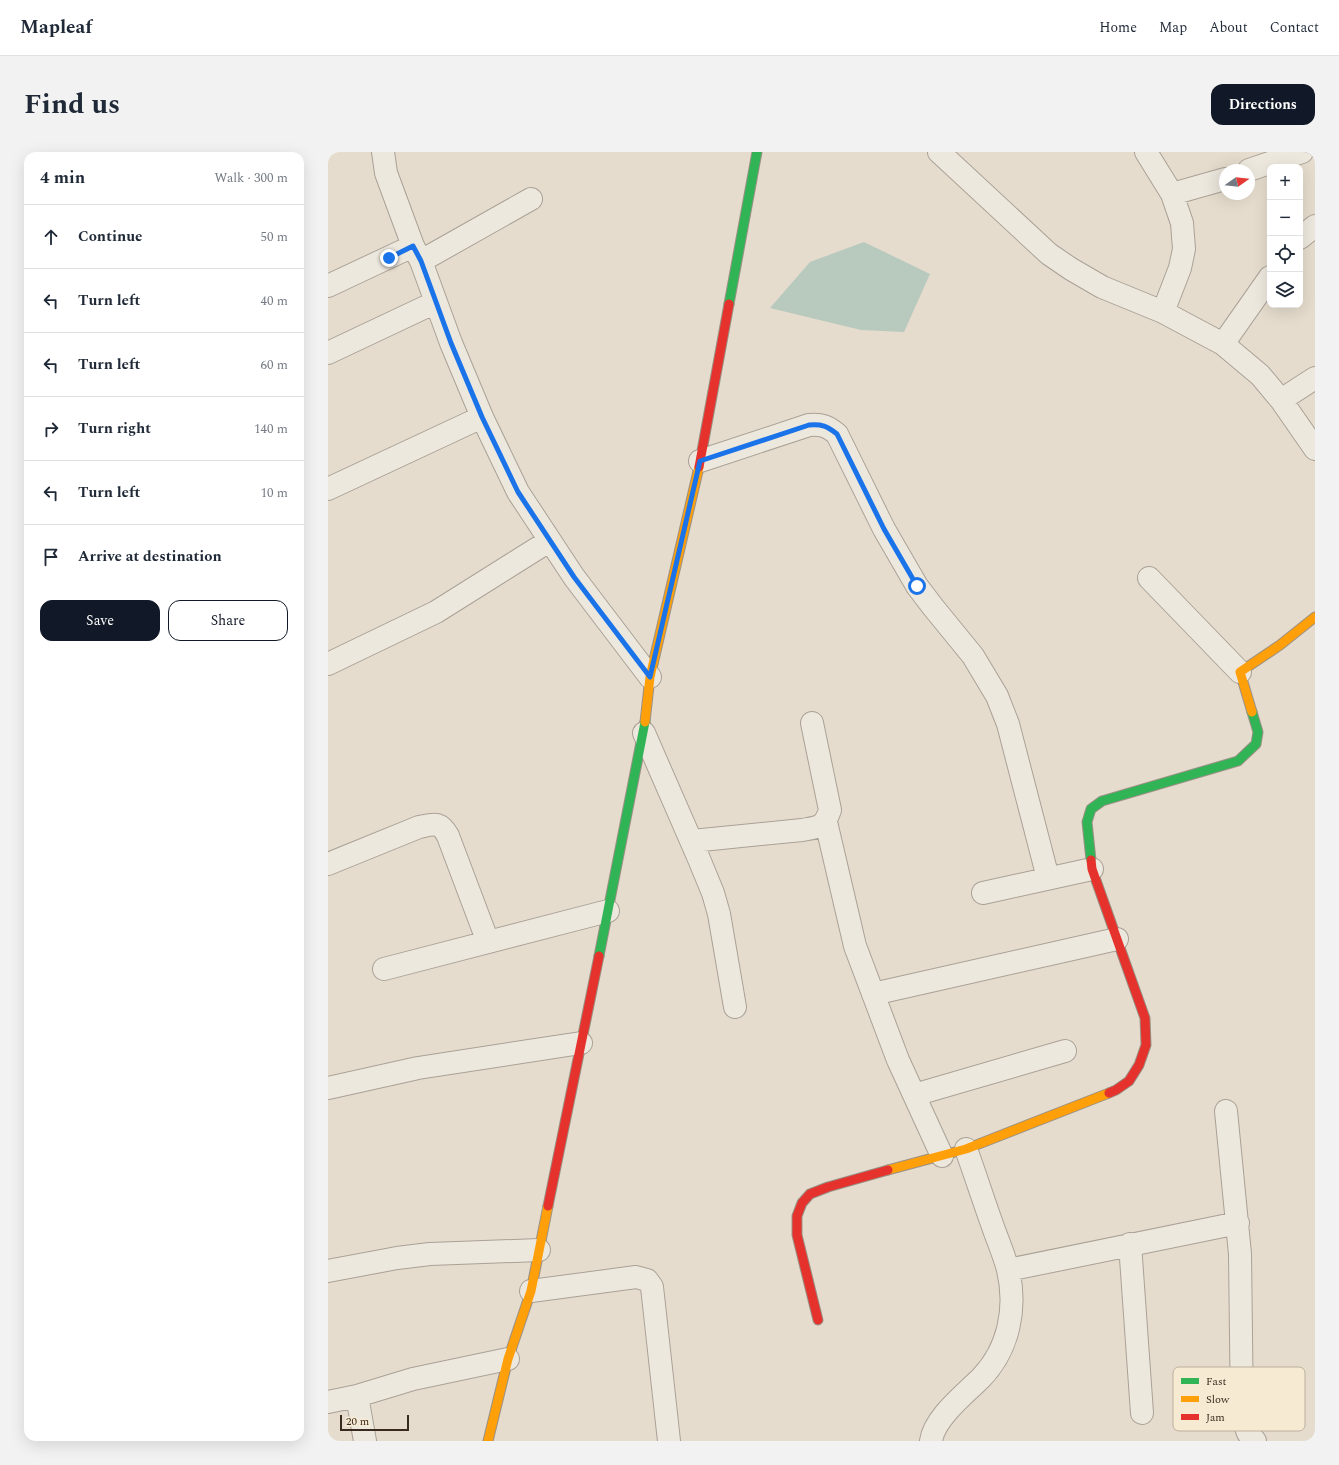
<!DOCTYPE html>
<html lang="en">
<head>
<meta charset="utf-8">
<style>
	body { margin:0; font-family:Spectral,serif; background:#f2f2f3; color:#1f2937 }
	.controls { position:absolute; right:12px; top:12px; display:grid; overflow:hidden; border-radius:8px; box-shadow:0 4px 16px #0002 }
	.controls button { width:36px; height:36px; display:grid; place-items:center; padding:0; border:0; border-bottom:1px solid #e0e1e3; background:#fff; color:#1f2937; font:20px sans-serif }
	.compass { position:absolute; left:891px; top:12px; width:36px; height:36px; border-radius:50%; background:#fff; box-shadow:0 4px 16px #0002; rotate:76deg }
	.scale { position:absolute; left:12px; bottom:10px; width:69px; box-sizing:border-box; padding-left:4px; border:2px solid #392a1e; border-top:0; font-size:11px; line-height:14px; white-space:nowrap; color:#392a1e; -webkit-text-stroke:3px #f6ead3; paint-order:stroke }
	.stop { position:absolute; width:12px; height:12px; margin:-9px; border:3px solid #1a73e8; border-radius:50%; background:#fff }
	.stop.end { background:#1a73e8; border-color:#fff; box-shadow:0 1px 4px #0008 }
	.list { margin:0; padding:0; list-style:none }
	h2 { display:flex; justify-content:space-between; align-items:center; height:52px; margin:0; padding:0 16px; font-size:17px }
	h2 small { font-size:13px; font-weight:400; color:#747a83 }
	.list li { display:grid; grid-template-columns:26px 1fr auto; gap:12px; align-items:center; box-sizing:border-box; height:64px; padding:0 16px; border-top:1px solid #e0e1e3 }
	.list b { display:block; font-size:15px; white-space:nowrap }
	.list em { font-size:13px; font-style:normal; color:#747a83 }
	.actions { display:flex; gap:8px; padding:12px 16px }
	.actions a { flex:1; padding:9px 0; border:1px solid #111827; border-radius:12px; text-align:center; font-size:14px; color:#111827 }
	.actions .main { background:#111827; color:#fff }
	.icon { flex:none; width:22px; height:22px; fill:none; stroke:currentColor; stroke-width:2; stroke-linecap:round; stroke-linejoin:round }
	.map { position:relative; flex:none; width:987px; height:1289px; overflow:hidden; border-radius:12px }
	header { display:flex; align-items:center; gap:24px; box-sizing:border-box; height:56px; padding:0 20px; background:#fff; border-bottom:1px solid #e0e1e3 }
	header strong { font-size:19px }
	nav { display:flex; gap:22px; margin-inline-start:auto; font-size:14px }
	.intro { display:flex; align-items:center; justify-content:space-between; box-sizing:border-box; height:96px; padding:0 24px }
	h1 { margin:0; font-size:28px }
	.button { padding:10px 18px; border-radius:12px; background:#111827; color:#fff; font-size:14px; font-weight:700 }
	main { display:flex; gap:24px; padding:0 24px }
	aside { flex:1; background:#fff; border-radius:12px; box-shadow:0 4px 16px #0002 }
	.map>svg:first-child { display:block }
	.water { fill:#b8c9be }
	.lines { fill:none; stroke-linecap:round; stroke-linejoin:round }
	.street-casing { stroke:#aaa196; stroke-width:24 }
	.fast-casing { stroke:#9a9186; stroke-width:11 }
	.slow-casing { stroke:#9a9186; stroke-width:11 }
	.jam-casing { stroke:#9a9186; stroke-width:11 }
	.street { stroke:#ede8de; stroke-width:22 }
	.fast { stroke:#30b455; stroke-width:9 }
	.slow { stroke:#ff9f0a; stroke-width:9 }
	.jam { stroke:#e5322d; stroke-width:9 }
	.route { stroke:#1a73e8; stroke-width:5 }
	.key { fill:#f6ead3; stroke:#bdb09d; stroke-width:1 }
	.key-label { font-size:11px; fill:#392a1e }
</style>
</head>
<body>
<header>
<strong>Mapleaf</strong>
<nav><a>Home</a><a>Map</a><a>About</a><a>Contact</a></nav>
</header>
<div class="intro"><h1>Find us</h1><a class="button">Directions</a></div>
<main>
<aside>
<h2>4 min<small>Walk · 300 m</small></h2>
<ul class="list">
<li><svg class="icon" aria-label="ahead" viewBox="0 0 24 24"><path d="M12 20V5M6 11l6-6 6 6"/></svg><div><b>Continue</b></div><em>50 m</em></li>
<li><svg class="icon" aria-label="left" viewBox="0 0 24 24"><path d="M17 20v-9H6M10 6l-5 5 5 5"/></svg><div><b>Turn left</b></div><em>40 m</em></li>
<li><svg class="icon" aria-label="left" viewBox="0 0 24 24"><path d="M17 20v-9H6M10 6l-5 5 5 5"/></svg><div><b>Turn left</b></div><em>60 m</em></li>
<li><svg class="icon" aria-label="right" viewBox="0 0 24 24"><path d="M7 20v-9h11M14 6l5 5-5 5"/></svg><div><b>Turn right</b></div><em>140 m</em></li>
<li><svg class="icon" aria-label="left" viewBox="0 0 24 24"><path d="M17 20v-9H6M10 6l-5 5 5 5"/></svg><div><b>Turn left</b></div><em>10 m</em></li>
<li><svg class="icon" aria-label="arrive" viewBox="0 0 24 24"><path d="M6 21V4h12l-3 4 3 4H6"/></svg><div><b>Arrive at destination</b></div></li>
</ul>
<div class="actions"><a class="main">Save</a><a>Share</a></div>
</aside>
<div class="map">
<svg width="987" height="1289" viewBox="0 0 987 1289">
	<rect width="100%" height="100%" fill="#e5dccd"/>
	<path class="water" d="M536 90 602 122 576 180 533 178 442 156 482 110Z"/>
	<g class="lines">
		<g class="street-casing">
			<path id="street" d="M55 0 58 21 85 94 93 109 123 191 154 265 190 340 246 425 322 525
				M611 0 721 102 743 117 774 135 835 160 895 192 932 223 953 248 987 297
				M818 0 844 42 854 71 856 97 852 116 835 160
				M921 18 974 0
				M844 42 897 27
				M972 86 987 74
				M93 109 203 47
				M0 134 85 94
				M895 192 942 125
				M0 201 108 150
				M953 248 987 226
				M372 309 481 273C494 272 499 274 509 282L556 377 589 434 605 455 645 504 669 544 680 572 720 726
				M0 337 154 265
				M821 426 912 520
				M0 512 108 460 221 389
				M316 581 371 707 385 741 391 762 407 855
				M498 670 527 794 570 908 614 1004
				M364 689 474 678C491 675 496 676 502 658L484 571
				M0 712 91 675C106 672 112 669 120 684L160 790
				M655 741 764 717
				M56 817 280 759
				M545 842 789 787
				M0 936 90 916 253 891
				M586 943 737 899
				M898 959 912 1102 914 1265 920 1281 927 1289
				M802 1092 814 1261
				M680 1118 910 1071
				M0 1119 69 1106 102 1102 211 1098
				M203 1139 308 1125 319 1128 324 1135 341 1289
				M29 1244 37 1289
				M0 1250 29 1244 85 1227 180 1207
				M603 1289C606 1266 637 1242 653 1226 681 1197 689 1156 680 1118 676 1102 669 1087 664 1072 655 1047 647 1022 638 997"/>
		</g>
		<g class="fast-casing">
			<path id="fast" d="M401 152 429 0
				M763 708 759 670 763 657 774 649 910 609 928 592 930 580 924 560
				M271 804 317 570"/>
		</g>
		<g class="slow-casing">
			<path id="slow" d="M924 560 912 520 952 493 987 465
				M317 570 322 525 371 315
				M560 1018 638 997 781 941
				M160 1289 180 1207 203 1139 220 1054"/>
		</g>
		<g class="jam-casing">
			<path id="jam" d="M371 315 401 152
				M763 708 764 717 817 866 818 893 811 913 801 929 788 938 781 941
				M220 1054 271 804
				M490 1168 469 1083V1064L474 1051 482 1042 500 1035 560 1018"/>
		</g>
		<use href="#street" class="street"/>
		<use href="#fast" class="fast"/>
		<use href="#slow" class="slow"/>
		<use href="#jam" class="jam"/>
	</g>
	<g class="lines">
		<path class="route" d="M61 106 85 94 93 109 123 191 154 265 190 340 246 425 322 525 372 309 481 273C494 272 499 274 509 282L556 377 589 434"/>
	</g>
	<rect x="845" y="1215" width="132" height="64" rx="6" class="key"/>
	<rect x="853" y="1226" width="18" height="6" fill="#30b455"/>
	<rect x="853" y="1244" width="18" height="6" fill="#ff9f0a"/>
	<rect x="853" y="1262" width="18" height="6" fill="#e5322d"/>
	<g class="key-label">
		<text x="878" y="1233">Fast</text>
		<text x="878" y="1251">Slow</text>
		<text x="878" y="1269">Jam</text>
	</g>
</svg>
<div class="controls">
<button>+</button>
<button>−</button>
<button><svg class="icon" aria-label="locate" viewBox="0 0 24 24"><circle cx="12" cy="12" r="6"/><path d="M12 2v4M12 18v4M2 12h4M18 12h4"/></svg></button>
<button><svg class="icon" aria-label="layers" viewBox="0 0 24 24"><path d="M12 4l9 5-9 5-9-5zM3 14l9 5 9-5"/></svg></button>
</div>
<svg class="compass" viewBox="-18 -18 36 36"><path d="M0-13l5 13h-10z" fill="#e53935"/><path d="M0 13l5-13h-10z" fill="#747a83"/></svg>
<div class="scale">20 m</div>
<div class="stop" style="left:589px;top:434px"></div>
<div class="stop end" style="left:61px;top:106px"></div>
</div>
</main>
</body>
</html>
